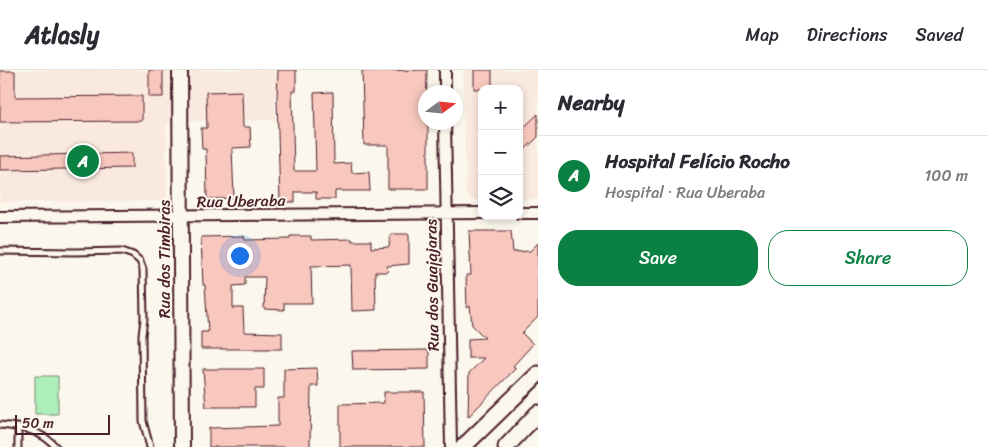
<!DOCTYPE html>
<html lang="en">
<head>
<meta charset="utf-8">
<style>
	body { margin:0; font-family:Sriracha,sans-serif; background:#f2f2f3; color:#2b2b33 }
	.controls { position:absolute; right:15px; top:15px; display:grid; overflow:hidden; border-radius:10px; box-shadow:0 2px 8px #0003 }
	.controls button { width:45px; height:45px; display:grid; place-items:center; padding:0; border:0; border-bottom:1px solid #e1e1e2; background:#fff; color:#2b2b33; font:25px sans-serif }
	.compass { position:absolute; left:418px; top:15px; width:45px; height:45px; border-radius:50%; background:#fff; box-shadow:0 2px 8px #0003; rotate:75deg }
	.scale { position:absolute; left:15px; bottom:12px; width:95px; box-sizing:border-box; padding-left:5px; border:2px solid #4a1f2b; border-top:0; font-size:14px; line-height:18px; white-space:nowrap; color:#4a1f2b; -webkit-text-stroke:4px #fbf7ec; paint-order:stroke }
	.you { position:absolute; left:239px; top:185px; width:18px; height:18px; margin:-12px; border:4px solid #fff; border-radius:50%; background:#1a73e8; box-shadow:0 0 0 8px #1a73e833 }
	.badge { display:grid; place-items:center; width:32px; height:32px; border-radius:50%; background:#0b8043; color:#fff; font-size:16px; font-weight:700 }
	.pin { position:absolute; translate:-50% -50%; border:2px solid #fff; box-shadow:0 1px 5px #0006 }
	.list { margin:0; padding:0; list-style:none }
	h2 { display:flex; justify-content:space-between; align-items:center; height:65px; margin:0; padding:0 20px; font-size:21px }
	h2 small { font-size:16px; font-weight:400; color:#7c7c81 }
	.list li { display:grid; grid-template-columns:32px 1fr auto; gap:15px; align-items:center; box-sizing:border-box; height:80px; padding:0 20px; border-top:1px solid #e1e1e2 }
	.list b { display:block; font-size:19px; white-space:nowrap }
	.list p { margin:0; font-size:16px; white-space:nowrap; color:#7c7c81 }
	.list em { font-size:16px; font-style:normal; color:#7c7c81 }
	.actions { display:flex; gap:10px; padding:15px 20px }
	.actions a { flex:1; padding:11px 0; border:1px solid #0b8043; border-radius:20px; text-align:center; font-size:18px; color:#0b8043 }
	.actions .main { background:#0b8043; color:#fff }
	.icon { flex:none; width:28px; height:28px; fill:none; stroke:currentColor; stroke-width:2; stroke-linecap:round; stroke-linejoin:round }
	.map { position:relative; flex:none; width:538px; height:377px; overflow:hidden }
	header { display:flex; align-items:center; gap:30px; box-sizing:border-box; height:70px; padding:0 25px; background:#fff; border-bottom:1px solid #e1e1e2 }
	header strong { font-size:24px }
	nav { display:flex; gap:28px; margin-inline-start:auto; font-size:18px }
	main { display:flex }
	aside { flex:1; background:#fff }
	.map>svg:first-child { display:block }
	.built { fill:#fae9de }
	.green { fill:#acefb9; stroke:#7b8772 }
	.building { fill:#f8c8be; stroke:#4a1f2b }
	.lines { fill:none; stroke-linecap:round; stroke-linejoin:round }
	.service-casing { stroke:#4a1f2b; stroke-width:9 }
	.minor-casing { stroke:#4a1f2b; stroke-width:14 }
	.tertiary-casing { stroke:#4a1f2b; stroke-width:18 }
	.secondary-casing { stroke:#4a1f2b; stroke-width:19 }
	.service { stroke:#fbf7ec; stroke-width:5 }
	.minor { stroke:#fbf7ec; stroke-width:10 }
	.tertiary { stroke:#fbf7ec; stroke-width:14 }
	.secondary { stroke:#fbf7ec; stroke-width:15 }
	.labels { text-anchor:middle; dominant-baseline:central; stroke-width:4; stroke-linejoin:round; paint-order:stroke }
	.street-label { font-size:16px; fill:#4a1f2b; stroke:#fbf7ec }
</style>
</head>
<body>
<header>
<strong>Atlasly</strong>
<nav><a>Map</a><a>Directions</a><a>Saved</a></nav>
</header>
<main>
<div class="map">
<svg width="538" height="377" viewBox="0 0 538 377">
	<rect width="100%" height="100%" fill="#fbf7ec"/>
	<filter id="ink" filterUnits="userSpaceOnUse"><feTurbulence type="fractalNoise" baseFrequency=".02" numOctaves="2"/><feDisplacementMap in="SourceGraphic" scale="10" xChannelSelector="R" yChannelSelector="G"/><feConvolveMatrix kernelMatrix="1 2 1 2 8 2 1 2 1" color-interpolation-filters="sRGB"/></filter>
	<g filter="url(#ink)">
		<path class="built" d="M0 0H297L298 23 275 24V50L171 51 166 55 167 128 164 131 0 132Z
			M463 0H538V128L519 129V19H482V130H471L466 125Z"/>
		<path class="green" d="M35 306H58V344H35Z"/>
		<path class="building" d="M149 0H163V27H149Z
			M278 0H296V21H292L294 101H316L314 23 333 22 334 94 351 93 352 103 369 102 370 121H335V129H316V122H295V132H280L277 28Z
			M427 0 426 55H428V119H388V75H364L362 1Z
			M474 0H492V19H474Z
			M0 1H15V27L142 26V51L0 52Z
			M242 21 243 57H250L251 77 232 78 234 128 207 129 206 79H202L201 58H207L206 22Z
			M538 44V67L519 85V62Z
			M132 83V98L0 100V86Z
			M469 161H511L513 182 530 181 538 173V247L522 263 533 274 513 296 516 298 468 347 469 303 484 288H468V269L485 268 472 255 470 236 467 238 466 205H471Z
			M391 164H409V194L387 196 388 202H375L376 240 352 241 351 195 311 196 312 233H284V240L264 239 265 207H245V215L233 216V238H243L244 262 282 263V279H201V262H208L205 215H203L201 167 244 166 245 170 290 169V166H311V170L352 169V171H371V178L389 177Z
			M429 280V299L353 300 352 281Z
			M317 298 318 316H311L310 377H209V358L278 356V328H284V299Z
			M203 299H264V319H255V337H206Z
			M384 322H424L425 377H340V334L384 333Z"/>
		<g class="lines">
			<g class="service-casing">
				<path id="service" d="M0 181 74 182 122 181 133 185 140 191 143 199 144 249 142 265 143 351 150 377
					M0 355C21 357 41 360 56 377
					M18 357V377"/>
			</g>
			<g class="minor-casing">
				<path id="minor" d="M445 0V22
					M445 52 451 377
					M519 143H538
					M0 147 482 143"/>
			</g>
			<g class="tertiary-casing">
				<path id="tertiary" d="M180 0 182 377"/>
			</g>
			<g class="secondary-casing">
				<path id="secondary" d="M463 377 538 304
					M506 377 538 343"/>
			</g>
			<use href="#service" class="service"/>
			<use href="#minor" class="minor"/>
			<use href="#tertiary" class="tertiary"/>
			<use href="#secondary" class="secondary"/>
		</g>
	</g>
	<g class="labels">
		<g class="street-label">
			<text transform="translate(241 131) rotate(-1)">Rua Uberaba</text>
			<text transform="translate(164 189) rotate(-90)">Rua dos Timbiras</text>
			<text transform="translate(432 215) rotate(-91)">Rua dos Guajajaras</text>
		</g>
	</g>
</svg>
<div class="controls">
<button>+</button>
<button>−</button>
<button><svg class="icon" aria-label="layers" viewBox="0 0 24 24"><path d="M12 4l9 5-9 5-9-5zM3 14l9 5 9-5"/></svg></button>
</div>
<svg class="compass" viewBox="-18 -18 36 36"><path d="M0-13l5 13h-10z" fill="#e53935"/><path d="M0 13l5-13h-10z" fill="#7c7c81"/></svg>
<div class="scale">50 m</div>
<div class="you"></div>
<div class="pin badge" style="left:83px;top:91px">A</div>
</div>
<aside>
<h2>Nearby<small></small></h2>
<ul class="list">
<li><span class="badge">A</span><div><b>Hospital Felício Rocho</b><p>Hospital · Rua Uberaba</p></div><em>100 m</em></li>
</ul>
<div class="actions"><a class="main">Save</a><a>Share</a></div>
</aside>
</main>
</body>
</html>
